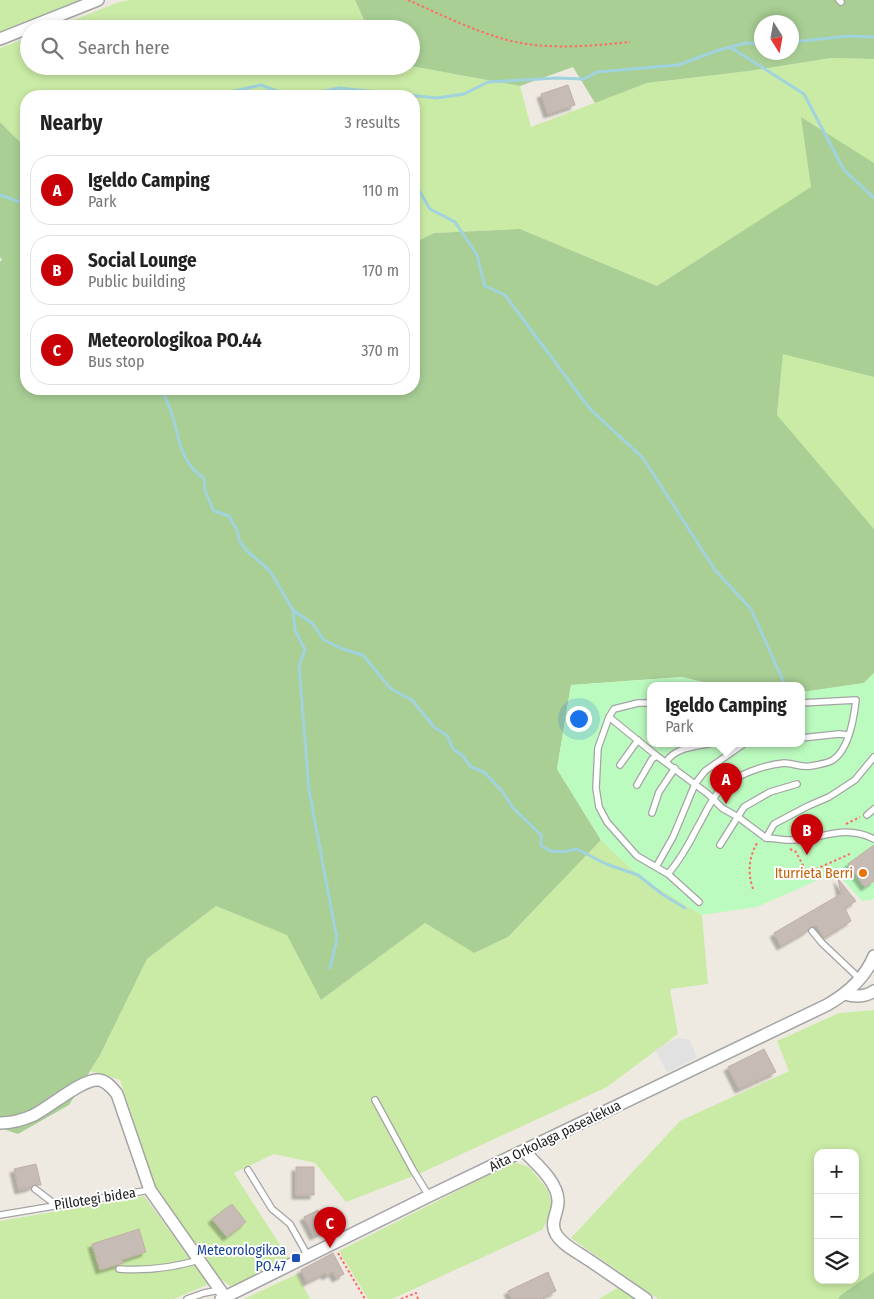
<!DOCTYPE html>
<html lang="en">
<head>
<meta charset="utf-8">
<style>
	body { margin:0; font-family:"Fira Sans Condensed",sans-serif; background:#f2f2f2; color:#222 }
	.controls { position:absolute; right:15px; bottom:15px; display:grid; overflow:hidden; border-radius:10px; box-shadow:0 2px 8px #0003 }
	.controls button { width:45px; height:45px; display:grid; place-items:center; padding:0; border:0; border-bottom:1px solid #e0e0e0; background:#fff; color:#222; font:25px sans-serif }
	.compass { position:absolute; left:754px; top:15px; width:45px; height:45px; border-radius:50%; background:#fff; box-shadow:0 2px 8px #0003; rotate:169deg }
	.you { position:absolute; left:578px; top:718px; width:18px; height:18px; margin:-12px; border:4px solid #fff; border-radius:50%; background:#1a73e8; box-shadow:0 0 0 8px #1a73e833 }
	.badge { display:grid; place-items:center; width:32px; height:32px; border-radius:50%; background:#c90008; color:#fff; font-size:16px; font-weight:700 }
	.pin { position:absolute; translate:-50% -41px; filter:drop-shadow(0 1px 2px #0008) }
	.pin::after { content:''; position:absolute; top:26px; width:18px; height:15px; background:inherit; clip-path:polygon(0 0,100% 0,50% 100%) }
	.popup { position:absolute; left:647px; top:682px; width:158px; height:65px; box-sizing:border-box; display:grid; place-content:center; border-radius:10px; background:#fff; filter:drop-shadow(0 1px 4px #0005); font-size:16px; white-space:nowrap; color:#767676 }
	.popup b { font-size:19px; color:#222 }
	.popup::after { content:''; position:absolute; left:50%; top:100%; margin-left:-10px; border:10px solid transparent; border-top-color:#fff }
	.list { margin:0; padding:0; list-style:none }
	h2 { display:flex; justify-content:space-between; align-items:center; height:65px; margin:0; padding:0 20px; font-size:21px }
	h2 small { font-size:16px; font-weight:400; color:#767676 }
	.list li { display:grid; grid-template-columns:32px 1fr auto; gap:15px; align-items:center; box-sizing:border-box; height:70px; margin:0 10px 10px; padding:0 10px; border:1px solid #e0e0e0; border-radius:20px }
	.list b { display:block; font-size:19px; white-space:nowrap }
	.list p { margin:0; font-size:16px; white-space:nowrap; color:#767676 }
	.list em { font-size:16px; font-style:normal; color:#767676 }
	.icon { flex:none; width:28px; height:28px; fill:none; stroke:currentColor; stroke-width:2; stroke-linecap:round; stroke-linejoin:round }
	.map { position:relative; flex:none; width:874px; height:1299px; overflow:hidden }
	.search { position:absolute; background:#fff; box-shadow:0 2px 8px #0003; left:20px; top:20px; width:400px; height:55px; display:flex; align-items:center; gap:12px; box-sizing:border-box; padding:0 18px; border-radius:28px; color:#767676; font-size:19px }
	.panel { position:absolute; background:#fff; box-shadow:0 2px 8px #0003; left:20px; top:90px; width:400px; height:305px; border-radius:20px }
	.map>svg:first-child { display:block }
	.grass { fill:#caeba5; fill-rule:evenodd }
	.forest { fill:#a9cf95; fill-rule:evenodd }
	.park { fill:#bcfbbf }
	.parking { fill:#e1e1e1 }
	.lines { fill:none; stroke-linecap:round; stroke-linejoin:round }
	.stream { stroke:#a0d3de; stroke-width:3 }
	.building { fill:#c6bcb5; stroke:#c1afa4; filter:url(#shadow) }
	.service-casing { stroke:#a4a4a4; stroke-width:8 }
	.minor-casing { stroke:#a4a4a4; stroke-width:14 }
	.path { stroke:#ff6c63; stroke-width:2; stroke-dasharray:2.5 2.5; stroke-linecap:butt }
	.service { stroke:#fff; stroke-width:5.5 }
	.minor { stroke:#fff; stroke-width:11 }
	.food-dot { fill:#e8710a; stroke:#fff; stroke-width:2 }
	.transit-dot { fill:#1a4fb4; stroke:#fff; stroke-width:2 }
	.labels { text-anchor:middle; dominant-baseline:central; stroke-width:4; stroke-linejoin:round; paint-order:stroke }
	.food-label { font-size:14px; fill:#c56008; stroke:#fff; text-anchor:end }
	.street-label { font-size:14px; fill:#1d1d1d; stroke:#fff }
	.transit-label { font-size:14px; fill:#164399; stroke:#fff; text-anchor:end }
</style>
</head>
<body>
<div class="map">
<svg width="874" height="1299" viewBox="0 0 874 1299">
	<defs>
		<filter id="shadow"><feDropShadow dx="-4" dy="4" stdDeviation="1" flood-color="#0004"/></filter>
	</defs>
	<rect width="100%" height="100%" fill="#eeeae2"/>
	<path class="grass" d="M0 0H84L0 33Z
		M130 0H355L368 29H51L119 2Z
		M29 37V66H411L520 86 531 127 647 83 749 71 831 58 874 59V164L812 187 657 286 520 229 434 233 414 243V96H26V148L0 122V48Z
		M783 353 874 377V529L777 416Z
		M601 840 639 876 702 915 708 984 670 989 678 1034 607 1087 421 1173 346 1202 315 1163 274 1154 234 1173 289 1259 231 1287 210 1270 156 1189 120 1080 90 1071 100 1055 147 959 216 906 288 935 321 1000 425 923 474 953 508 937Z
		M874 1010V1272L838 1299H658L571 1238 680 1121 789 1071 777 1041 839 1013ZM818 1153H855V1280H818Z
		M514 1162 529 1167 548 1190 552 1205 548 1219 542 1230 392 1299H368L339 1251Z
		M144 1196 209 1284 174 1299H0V1221Z
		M297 1274 310 1299H244Z
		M619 1287 637 1299H599Z"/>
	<path class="forest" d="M355 0H874V59L831 58 749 71 647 83 595 103 573 67 520 86 411 66V29H368ZM762 22H792V52H762Z
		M801 117 874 163V377L783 354 777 415 874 529V673L864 683 806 692H801V685H715L682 677 571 685 557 769 601 840 508 937 474 953 425 923 321 1000 287 935 216 906 147 959 100 1055 69 1105 18 1134 0 1128V262L2 260 0 257V122L26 148V389H414V243L434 233 520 229 657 286 811 187Z
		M874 1272V1299H838L841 1295Z"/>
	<path class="park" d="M874 673V898L871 900 862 901 836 872 757 907 702 915 639 876 601 840 557 769 571 685 682 677 715 685H651V743H801V692L864 683Z"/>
	<path class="parking" d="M677 1038 690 1040 697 1058 667 1072 655 1050Z"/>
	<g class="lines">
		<path class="stream" d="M792 42 849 36 874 37
			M730 47 804 94 844 170 874 198
			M222 96 226 93 261 85 284 94 307 95 339 88 437 98 464 94 488 82 557 78 584 79 597 72 678 65 719 50 746 43 762 44
			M414 182 430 209 455 222 477 255 485 286 505 295 590 409 643 458 715 570 751 609 785 685
			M0 195 26 204
			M21 203 26 212
			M161 389C165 397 169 405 172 414 179 438 181 464 204 478L205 491 214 511 229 516 237 530 240 542 247 551 270 571 293 610 312 623 324 640 343 649 363 655 391 689 412 700 435 728 447 735 453 749 463 756 471 767 484 772 502 791 513 808 541 835V846L551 851 563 852 577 849 606 864 638 875 662 894 685 908
			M293 610 295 630 305 650 299 665 309 790 337 939 330 968"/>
	</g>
	<path class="building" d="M568 85 575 105 548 114 541 94Z
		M874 845V881L865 887 848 864Z
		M838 879 856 901 845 908 851 921 824 938 817 926 811 927 807 931 781 946 774 933 841 894Z
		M764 1049 776 1072 739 1089 728 1067Z
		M36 1164 41 1185H34L31 1187 19 1190 14 1169Z
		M296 1167H314V1195H296Z
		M232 1204 246 1222 227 1237 212 1219Z
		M332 1208 340 1223 314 1236 304 1217 318 1210 320 1214Z
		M139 1229 146 1252 122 1260 123 1263 100 1270 92 1244Z
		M333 1253 344 1274 336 1278 333 1272 326 1276 325 1273 307 1282 301 1270Z
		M548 1272 556 1291 540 1299H512L508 1291Z"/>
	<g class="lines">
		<g class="service-casing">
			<path id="service" d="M839 0 841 2
				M651 703H638L614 709 609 717 598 748 596 788 599 807 607 822 637 856 668 874 699 902
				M609 717 657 756 708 794 722 808 738 817 766 838C774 838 781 840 789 840 820 841 841 823 874 839
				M801 738 839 734 849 735
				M666 762C676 747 695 747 712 743
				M620 765 638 740
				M637 785 652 759 657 756
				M652 813 659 792 675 768
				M867 815 874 809
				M766 838 774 824 808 806 829 797 855 780 874 757
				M720 845 744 807 770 792 797 784
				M656 867 673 837 695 784 705 771 745 743
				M668 874C680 860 689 844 697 828 705 815 710 800 721 789 735 775 764 765 784 763 793 763 802 768 811 766 817 765 828 763 833 760 849 749 854 718 856 700L801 703
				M812 931 822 943 860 979
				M375 1100 413 1170 429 1196
				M248 1170 272 1209 290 1224 308 1256
				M35 1189 56 1205
				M0 1215 150 1190
				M119 1269C147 1271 172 1268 199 1260
				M187 1299 204 1293 220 1290"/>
		</g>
		<g class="minor-casing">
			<path id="minor" d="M0 39 98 0
				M845 994C855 997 865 997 874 991
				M0 1123C11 1123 23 1120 34 1115 50 1107 83 1078 99 1080 107 1081 112 1088 117 1094L150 1190 225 1297
				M524 1151C536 1164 557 1181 558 1200 559 1212 549 1222 556 1234 562 1245 579 1253 589 1260 608 1273 627 1286 646 1299
				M221 1299 429 1196 827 1005C848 993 865 978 874 956"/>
		</g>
		<path class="path" d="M408 0C442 15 476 32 511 41 550 50 591 46 630 42
			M846 824 860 817
			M790 849 796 852 807 873 852 853
			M753 889C747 871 749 857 758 841
			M338 1253 365 1299
			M401 1299 416 1293 418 1299"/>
		<use href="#service" class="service"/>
		<use href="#minor" class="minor"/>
	</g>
	<circle class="food-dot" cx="863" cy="873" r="5"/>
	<rect class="transit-dot" x="291" y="1253" width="10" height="10" rx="2.5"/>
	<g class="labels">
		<g class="food-label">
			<text x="853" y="873">Iturrieta Berri</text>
		</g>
		<g class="street-label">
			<text transform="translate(555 1136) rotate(-26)">Aita Orkolaga pasealekua</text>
			<text transform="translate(95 1199) rotate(-9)">Pillotegi bidea</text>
		</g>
		<g class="transit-label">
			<text x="286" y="1250">Meteorologikoa<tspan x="286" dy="16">PO.47</tspan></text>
		</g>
	</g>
</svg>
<div class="controls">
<button>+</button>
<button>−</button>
<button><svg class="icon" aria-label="layers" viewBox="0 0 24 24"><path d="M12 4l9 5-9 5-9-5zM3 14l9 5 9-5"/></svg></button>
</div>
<svg class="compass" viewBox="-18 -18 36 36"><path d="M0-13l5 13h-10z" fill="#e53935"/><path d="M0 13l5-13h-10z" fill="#767676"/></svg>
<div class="you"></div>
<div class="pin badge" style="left:726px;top:804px">A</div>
<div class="popup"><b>Igeldo Camping</b>Park</div>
<div class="pin badge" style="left:807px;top:855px">B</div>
<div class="pin badge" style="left:330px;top:1248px">C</div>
<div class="search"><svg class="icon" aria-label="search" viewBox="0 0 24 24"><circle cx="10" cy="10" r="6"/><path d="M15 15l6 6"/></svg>Search here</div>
<section class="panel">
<h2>Nearby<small>3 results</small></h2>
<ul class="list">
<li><span class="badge">A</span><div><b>Igeldo Camping</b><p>Park</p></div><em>110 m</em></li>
<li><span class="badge">B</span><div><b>Social Lounge</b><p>Public building</p></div><em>170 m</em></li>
<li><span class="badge">C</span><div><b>Meteorologikoa PO.44</b><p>Bus stop</p></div><em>370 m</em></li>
</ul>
</section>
</div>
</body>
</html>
